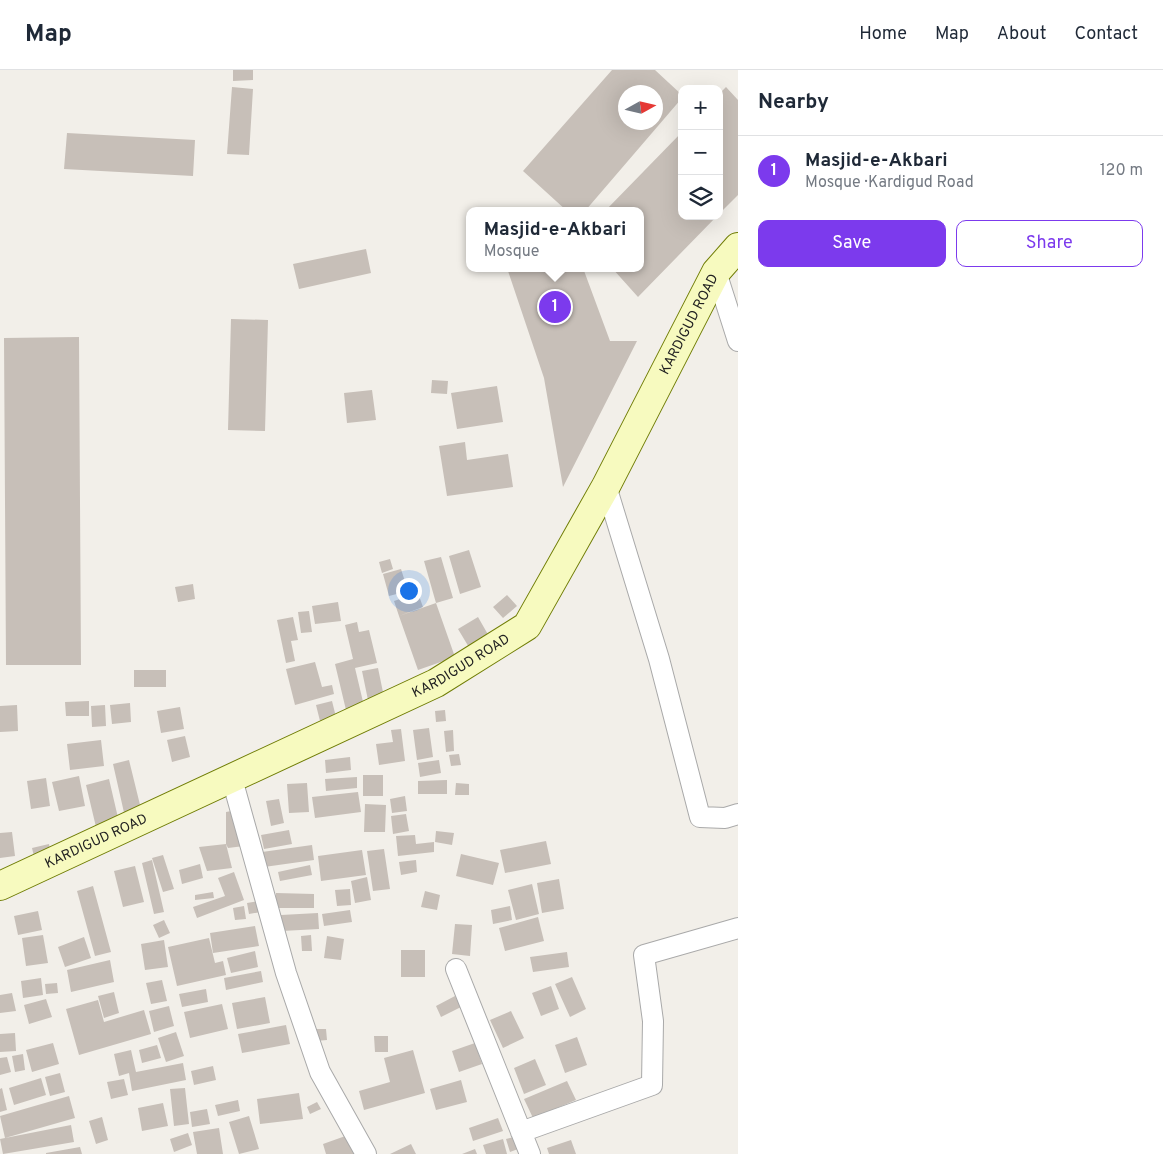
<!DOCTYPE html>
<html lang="en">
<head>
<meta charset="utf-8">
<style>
	body { margin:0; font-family:Overpass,sans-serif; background:#f2f2f3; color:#1f2937 }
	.controls { position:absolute; right:15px; top:15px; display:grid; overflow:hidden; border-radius:10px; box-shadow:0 5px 20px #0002 }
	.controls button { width:45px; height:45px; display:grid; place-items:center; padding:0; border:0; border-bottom:1px solid #e0e1e3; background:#fff; color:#1f2937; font:25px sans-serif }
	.compass { position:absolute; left:618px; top:15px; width:45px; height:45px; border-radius:50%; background:#fff; box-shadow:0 5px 20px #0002; rotate:82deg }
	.you { position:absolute; left:408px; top:520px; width:18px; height:18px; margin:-12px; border:4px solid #fff; border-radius:50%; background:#1a73e8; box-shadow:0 0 0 8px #1a73e833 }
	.badge { display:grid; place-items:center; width:32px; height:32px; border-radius:50%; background:#7c3aed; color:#fff; font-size:16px; font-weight:700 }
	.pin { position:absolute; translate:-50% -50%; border:2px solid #fff; box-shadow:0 1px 5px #0006 }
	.popup { position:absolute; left:466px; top:137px; width:178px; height:65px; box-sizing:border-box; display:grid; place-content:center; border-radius:10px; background:#fff; filter:drop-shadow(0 1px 4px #0005); font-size:16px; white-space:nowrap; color:#747a83 }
	.popup b { font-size:19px; color:#1f2937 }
	.popup::after { content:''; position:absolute; left:50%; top:100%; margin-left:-10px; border:10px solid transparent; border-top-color:#fff }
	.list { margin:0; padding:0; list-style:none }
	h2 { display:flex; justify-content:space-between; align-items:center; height:65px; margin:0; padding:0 20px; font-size:21px }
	h2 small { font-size:16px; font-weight:400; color:#747a83 }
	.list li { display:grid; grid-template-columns:32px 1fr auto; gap:15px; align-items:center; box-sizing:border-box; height:70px; padding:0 20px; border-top:1px solid #e0e1e3 }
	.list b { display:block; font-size:19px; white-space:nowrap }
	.list p { margin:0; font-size:16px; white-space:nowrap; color:#747a83 }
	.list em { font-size:16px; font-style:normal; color:#747a83 }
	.actions { display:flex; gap:10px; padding:15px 20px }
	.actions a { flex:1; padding:11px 0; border:1px solid #7c3aed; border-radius:10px; text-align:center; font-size:18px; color:#7c3aed }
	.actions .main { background:#7c3aed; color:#fff }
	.icon { flex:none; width:28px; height:28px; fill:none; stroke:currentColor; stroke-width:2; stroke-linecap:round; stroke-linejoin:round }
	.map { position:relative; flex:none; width:738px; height:1084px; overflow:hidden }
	header { display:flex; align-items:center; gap:30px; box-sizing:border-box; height:70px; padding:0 25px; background:#fff; border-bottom:1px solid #e0e1e3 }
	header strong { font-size:24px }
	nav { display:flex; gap:28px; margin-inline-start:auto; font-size:18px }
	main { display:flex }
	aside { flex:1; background:#fff }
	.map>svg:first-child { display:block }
	.building { fill:#c7bfb8; fill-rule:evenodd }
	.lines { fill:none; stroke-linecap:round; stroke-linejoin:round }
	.street-casing { stroke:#a9a9a9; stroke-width:22 }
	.secondary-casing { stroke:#707d05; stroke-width:30 }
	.street { stroke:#fff; stroke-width:20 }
	.secondary { stroke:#f7fabf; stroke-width:28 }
	.labels { text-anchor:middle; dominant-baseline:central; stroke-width:4.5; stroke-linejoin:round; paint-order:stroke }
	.street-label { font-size:14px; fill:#222; stroke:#fff }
</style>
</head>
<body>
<header>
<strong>Map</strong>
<nav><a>Home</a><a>Map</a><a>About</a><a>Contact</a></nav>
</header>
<main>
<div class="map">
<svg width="738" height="1084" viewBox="0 0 738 1084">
	<rect width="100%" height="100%" fill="#f2efe9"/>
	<path class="building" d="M233 0H253V10L233 11Z
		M612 0H655L682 25V28L585 141H567L523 101ZM626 22H656V52H626Z
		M232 17 253 19 249 85 227 84Z
		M726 17 738 30V125L719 144V24Z
		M682 62V146H717L638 227 612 198H640V141H605Z
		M67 63 195 70 193 106 64 99Z
		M366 179 371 203 299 219 293 194Z
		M507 198H583L610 271H637L563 417 544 308Z
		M231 249 268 250 265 361 228 360Z
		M79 267 81 595H6L4 268Z
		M432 310 448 311 447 324 431 323Z
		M497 316 503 352 457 359 451 323Z
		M372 320 376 350 347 353 344 323Z
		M465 372 467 390 508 384 513 417 447 426 439 376Z
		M469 480 481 517 460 524 449 486Z
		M441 487 453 528 436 533 424 491Z
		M390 489 393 499 382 503 379 492Z
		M401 499 408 521 389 526 383 504Z
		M193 514 195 529 178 532 175 517Z
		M418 523 423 537 399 546 394 531Z
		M507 525 517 536 503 548 493 537Z
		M338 532 341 551 315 554 312 536Z
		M436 533 455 587 418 600 399 546Z
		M309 541 312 562 301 563 298 542Z
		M293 547 298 570 291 571 295 591 286 593 277 550Z
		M478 547 490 568 470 579 458 559Z
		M357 552 359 562 369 560 377 593 355 598 364 636 346 640 335 594 353 589 345 555Z
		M315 592 322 617 332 615 334 624 295 635 286 599Z
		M378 598 384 627 368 630 362 601Z
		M134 600H166V617H134Z
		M89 631V646H66L65 632Z
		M332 631 336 647 320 651 316 635Z
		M130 633 131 652 112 654 110 635Z
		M17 635 18 661 0 662V636Z
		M105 635 106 656 92 657 91 636Z
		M180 637 184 659 161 663 157 641Z
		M445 640 446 651 436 652 435 641Z
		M429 658 433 687 417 690 413 660Z
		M401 659 405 691 379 695 376 674 393 672 391 660Z
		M453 660 454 681 446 682 444 661Z
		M185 666 190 687 172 692 167 670Z
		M101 670 104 696 70 700 67 674Z
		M459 684 461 695 451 696 449 685Z
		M350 687 351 700 326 703 325 690Z
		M129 690 142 743 125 747 113 694Z
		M439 690 441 703 420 707 418 693Z
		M363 705H383V726H363Z
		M79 706 85 736 59 741 52 712Z
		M357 707V718L326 721 325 709Z
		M46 708 50 736 31 739 27 711Z
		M109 709 119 752 96 757 86 715Z
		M447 710V724H418V711Z
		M307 713 309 742 289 743 287 714Z
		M456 713 469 714V725H455Z
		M358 722 361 742 315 748 312 727Z
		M405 726 407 741 392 743 390 729Z
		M279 729 284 753 271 756 266 731Z
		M365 734 386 735 385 762H364Z
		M237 740 244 776 228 778 226 774V742Z
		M406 744 409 761 393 764 391 746Z
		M289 760 292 774 264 779 261 765Z
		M436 761 454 763 452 775 435 772Z
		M12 762 15 786 0 788V763Z
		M415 765 416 774 434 772V782L398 786 396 766Z
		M546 771 551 794 505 803 500 780Z
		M49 774 52 792 36 795 32 778Z
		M226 774 232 798 207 801 199 777Z
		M312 775 314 790 264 797 262 782Z
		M384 779 390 819 373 821 367 781Z
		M362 780 366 805 321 811 318 786Z
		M461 784 499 793 493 815 456 806Z
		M163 785 174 819 163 822 152 788Z
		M152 790 164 842 154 844 142 793Z
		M416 790 417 802 401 805 399 792Z
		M200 794 203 808 182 814 179 800Z
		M310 795 312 805 280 811 278 802Z
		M135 796 144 832 123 837 114 801Z
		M234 802 244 830 197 848 193 837 225 826 218 808Z
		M367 807 371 830 355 833 351 811Z
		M559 809 564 839 542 843 537 813Z
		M532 814 539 844 516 850 508 820Z
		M93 816 111 882 95 886 77 821Z
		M350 819 351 835 337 836 335 820Z
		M425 821 440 825 437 840 421 837Z
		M213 822 214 828 195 830V825Z
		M276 823 314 824V838H276Z
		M259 831 261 842 249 844 247 833Z
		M244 836 246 849 235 850 233 838Z
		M510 836 512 850 493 854 491 840Z
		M350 840 352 852 324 856 322 844Z
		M38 841 42 860 18 865 14 846Z
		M318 843 319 859 282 861 281 845Z
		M538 847 544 871 505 881 499 858Z
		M164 850 170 863 159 868 153 855Z
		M455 854 472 855 470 886 452 884Z
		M255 856 259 876 213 883 210 863Z
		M43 865 48 893 26 896 22 868Z
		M311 865 312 881H302L301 866Z
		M327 866 344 869 341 890 324 888Z
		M84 867 91 888 65 897 58 877Z
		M209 868 215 893 223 891 226 905 177 916 168 877Z
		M164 870 168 897 145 900 141 874Z
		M401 880H425V907H401Z
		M255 881 258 897 231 903 227 888Z
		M567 882 569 897 533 902 530 887Z
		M110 890 114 912 71 922 67 900Z
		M261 901 263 912 226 920 224 908Z
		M572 907 586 939 570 947 555 914Z
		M41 908 43 925 23 928 21 911Z
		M162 910 167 931 151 934 146 913Z
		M57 913 58 923 46 924 45 914Z
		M551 916 559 939 541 946 532 923Z
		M206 919 208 932 182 937 179 924Z
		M114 922 119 943 104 948 98 926Z
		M12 923 16 941 0 943V925Z
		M455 926 461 937 441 947 436 936Z
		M265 927 270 953 237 959 232 933Z
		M46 929 52 947 29 954 24 935Z
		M98 930 104 952 144 940 151 964 79 985 66 939Z
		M222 934 228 959 190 968 184 942Z
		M169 936 174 956 154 962 149 941Z
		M511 941 524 968 503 978 490 950Z
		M286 955 290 974 242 983 238 964Z
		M315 959H326L327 970 316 971Z
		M176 962 184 986 166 992 158 968Z
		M15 963 16 981 0 982V964Z
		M374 966H388V982H375Z
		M577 967 587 995 565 1003 555 975Z
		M53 973 59 994 32 1002 26 980Z
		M475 973 482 994 459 1002 452 981Z
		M157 975 161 988 142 993 139 980Z
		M131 980 136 1002 183 993 186 1010 132 1021 129 1003 119 1006 114 984Z
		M413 980 425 1023 364 1040 359 1021 390 1012 384 988Z
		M23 984 25 1000 15 1002 12 986Z
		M7 987 11 1002 0 1005V988Z
		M535 989 546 1015 524 1024 514 998Z
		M213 996 216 1010 194 1015 191 1001Z
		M60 1003 65 1022 50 1026 45 1007Z
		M41 1008 46 1025 14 1035 9 1018Z
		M124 1009 128 1025 111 1029 107 1012Z
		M461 1010 467 1032 436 1040 430 1019Z
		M567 1011 576 1030 533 1048 524 1029Z
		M2 1018 7 1040 0 1042V1019Z
		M185 1018 189 1054 174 1056 170 1019Z
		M299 1023 303 1049 260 1054 257 1029Z
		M69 1026 75 1048 5 1068 0 1046Z
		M238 1030 240 1041 218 1046 215 1035Z
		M317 1032 321 1039 310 1044 307 1037Z
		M163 1033 168 1056 142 1061 138 1038Z
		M207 1039 210 1054 192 1057 190 1042Z
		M249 1046 259 1079 239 1084 229 1052Z
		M102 1047 108 1070 96 1074 89 1051Z
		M498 1048 503 1061 473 1071 469 1058Z
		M71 1055 74 1072 3 1084 0 1069Z
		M219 1058 223 1084H197L193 1062Z
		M188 1063 192 1075 174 1082 170 1069Z
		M351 1064 362 1084H326L323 1074Z
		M514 1067 518 1079 510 1082 506 1069Z
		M503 1069 507 1084H486L483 1075Z
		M571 1070 576 1084H549L547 1078Z
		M411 1074 416 1084H390Z
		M80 1077 82 1084H46V1083Z
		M475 1079 477 1084H462Z"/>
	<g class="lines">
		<g class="street-casing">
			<path id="street" d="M716 202 738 271
				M606 416 659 589 700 747 725 748 738 744
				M232 709 286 903 320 1002 366 1084
				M456 899 530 1084
				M521 1062 652 1015 653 951 644 885 738 858"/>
		</g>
		<g class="secondary-casing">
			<g id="secondary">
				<path id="s1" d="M0 816 436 613 527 556 606 416 716 202 738 177"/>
			</g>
		</g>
		<use href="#street" class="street"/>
		<use href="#secondary" class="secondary"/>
	</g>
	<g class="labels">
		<g class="street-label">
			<text stroke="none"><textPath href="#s1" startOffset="931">KARDIGUD ROAD</textPath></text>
			<text stroke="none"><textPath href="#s1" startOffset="511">KARDIGUD ROAD</textPath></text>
			<text stroke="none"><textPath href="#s1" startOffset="106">KARDIGUD ROAD</textPath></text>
		</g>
	</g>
</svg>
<div class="controls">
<button>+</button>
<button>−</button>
<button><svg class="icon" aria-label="layers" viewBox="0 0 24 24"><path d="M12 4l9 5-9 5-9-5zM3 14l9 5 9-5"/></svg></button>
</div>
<svg class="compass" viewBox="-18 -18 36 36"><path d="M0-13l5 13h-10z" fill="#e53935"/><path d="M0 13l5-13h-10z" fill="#747a83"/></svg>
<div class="you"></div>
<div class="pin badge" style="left:555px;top:237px">1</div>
<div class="popup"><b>Masjid-e-Akbari</b>Mosque</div>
</div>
<aside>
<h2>Nearby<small></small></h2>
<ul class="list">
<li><span class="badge">1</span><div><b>Masjid-e-Akbari</b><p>Mosque · Kardigud Road</p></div><em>120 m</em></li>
</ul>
<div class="actions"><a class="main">Save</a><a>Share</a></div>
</aside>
</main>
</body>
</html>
